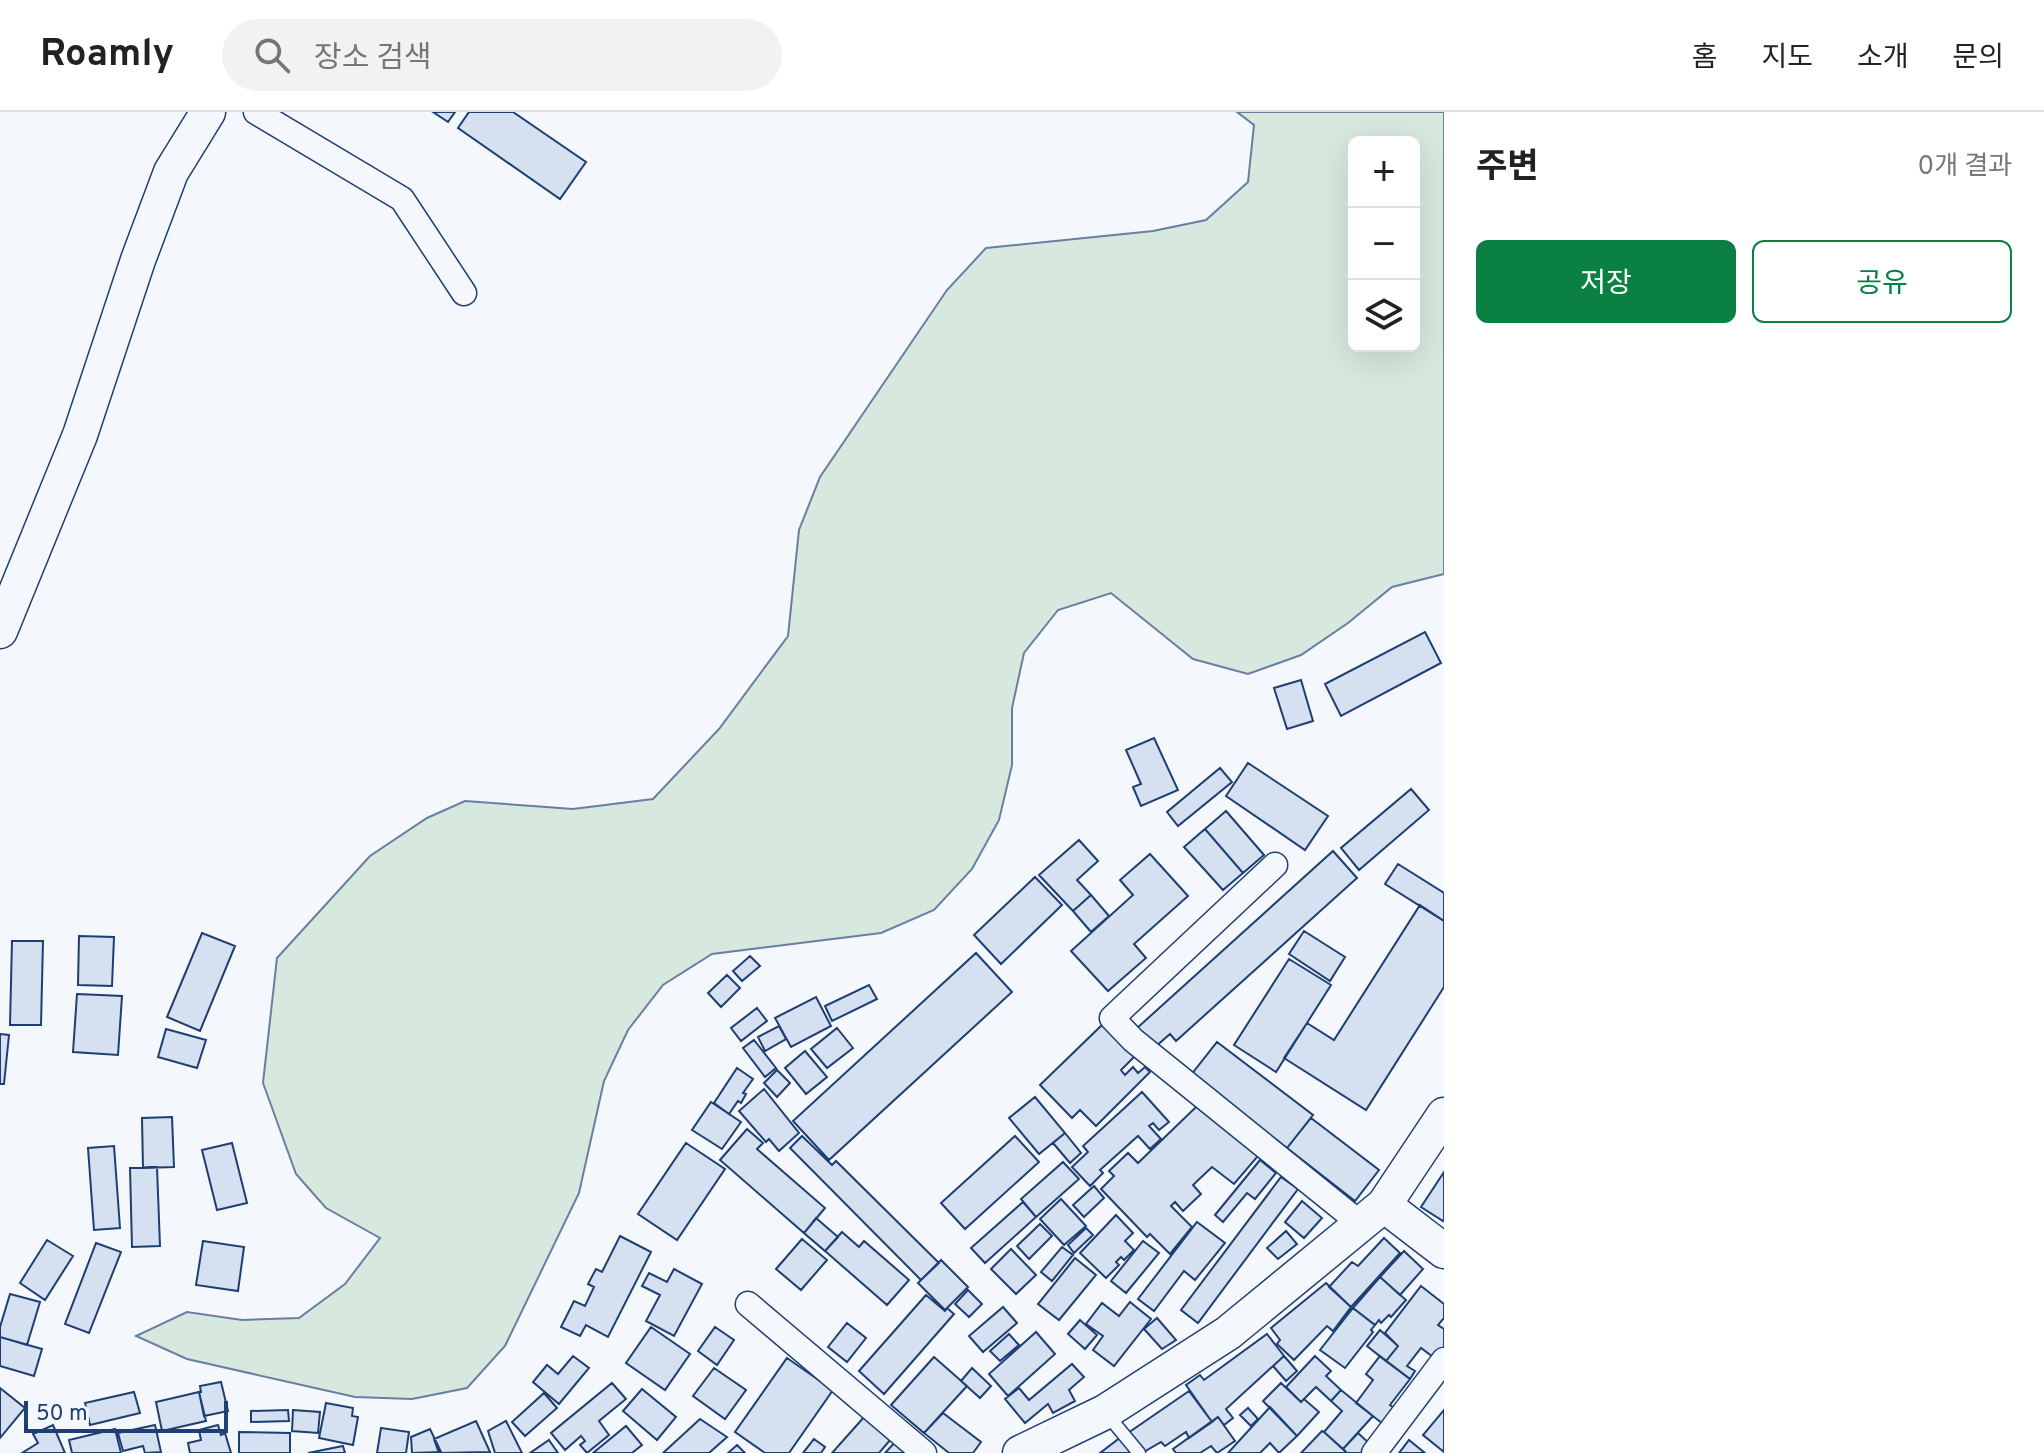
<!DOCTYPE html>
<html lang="ko">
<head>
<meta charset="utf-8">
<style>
	body { margin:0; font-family:Overpass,"Noto Sans KR",sans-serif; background:#f2f2f2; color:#222 }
	.controls { position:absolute; right:24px; top:24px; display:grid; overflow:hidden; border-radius:12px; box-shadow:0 8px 32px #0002 }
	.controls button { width:72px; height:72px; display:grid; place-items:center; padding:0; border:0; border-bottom:2px solid #e0e0e0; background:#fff; color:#222; font:40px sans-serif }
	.scale { position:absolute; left:24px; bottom:20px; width:204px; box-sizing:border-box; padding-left:8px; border:4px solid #1d3f73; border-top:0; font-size:22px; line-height:28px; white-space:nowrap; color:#1d3f73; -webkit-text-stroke:6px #f4f7fb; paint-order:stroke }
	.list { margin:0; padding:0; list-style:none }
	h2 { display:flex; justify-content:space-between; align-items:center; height:104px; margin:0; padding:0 32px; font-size:34px }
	h2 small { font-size:26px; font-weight:400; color:#767676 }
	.actions { display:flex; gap:16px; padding:24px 32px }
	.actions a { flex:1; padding:18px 0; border:2px solid #0b8043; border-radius:12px; text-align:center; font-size:28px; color:#0b8043 }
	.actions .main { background:#0b8043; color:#fff }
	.icon { flex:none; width:44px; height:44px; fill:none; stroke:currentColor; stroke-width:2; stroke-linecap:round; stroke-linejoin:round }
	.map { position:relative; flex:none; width:1444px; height:1341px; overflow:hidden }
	header { display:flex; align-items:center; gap:48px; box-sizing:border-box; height:112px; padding:0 40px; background:#fff; border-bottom:2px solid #e0e0e0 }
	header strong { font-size:38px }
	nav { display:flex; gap:44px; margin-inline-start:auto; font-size:28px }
	.search { width:560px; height:72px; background:#f2f2f2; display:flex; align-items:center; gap:20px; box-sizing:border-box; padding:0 28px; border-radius:44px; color:#767676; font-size:30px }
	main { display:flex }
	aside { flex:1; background:#fff }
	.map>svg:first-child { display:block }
	.green { fill:#d7e8df; stroke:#687fa3; stroke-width:2; fill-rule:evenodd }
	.building { fill:#d5e0f0; stroke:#1d3f73; stroke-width:2 }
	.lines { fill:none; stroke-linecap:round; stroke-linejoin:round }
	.lane-casing { stroke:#1d3f73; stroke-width:15 }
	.street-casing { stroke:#1d3f73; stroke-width:27 }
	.secondary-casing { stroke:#1d3f73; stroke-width:37 }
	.lane { stroke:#f4f7fb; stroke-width:12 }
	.street { stroke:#f4f7fb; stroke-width:24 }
	.secondary { stroke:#f4f7fb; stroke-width:34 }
</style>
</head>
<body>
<header>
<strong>Roamly</strong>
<div class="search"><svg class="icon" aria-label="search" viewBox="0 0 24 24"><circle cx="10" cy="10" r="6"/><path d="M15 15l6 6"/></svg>장소 검색</div>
<nav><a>홈</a><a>지도</a><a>소개</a><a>문의</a></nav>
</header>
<main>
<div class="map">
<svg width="1444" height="1341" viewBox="0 0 1444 1341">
	<rect width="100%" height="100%" fill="#f4f7fb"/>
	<path class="green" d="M1237 0H1444V462L1392 475 1348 511 1301 543 1248 562 1193 547 1111 481 1058 498 1024 541 1012 596V653L999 708 972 757 934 798 881 821 712 842 663 873 628 918 604 969 579 1081 505 1234 467 1276 412 1287 355 1285 187 1247 136 1224 187 1200 242 1208 299 1206 345 1172 380 1126 326 1096 296 1062 263 971 277 846 370 744 427 706 465 689 573 697 653 687 719 617 788 524 799 418 820 365 947 178 986 136 1153 119 1206 108 1248 70 1254 13ZM1414 30V234H1354V30Z"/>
	<path class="building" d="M433 0H455L448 10Z
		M469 0H513L586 50 560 87 458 16Z
		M1425 520 1441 551 1341 604 1325 572Z
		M1301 568 1313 609 1287 617 1274 576Z
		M1154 626 1178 678 1141 694 1133 675 1141 672 1126 638Z
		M1248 651 1328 704 1305 738 1226 684Z
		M1220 656 1232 670 1178 714 1167 700Z
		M1411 677 1429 698 1359 758 1341 736Z
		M1226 699 1264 743 1243 761 1205 717Z
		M1205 717 1243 761 1223 778 1184 735Z
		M1079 728 1098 749 1077 768 1091 783 1073 799 1039 763Z
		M1333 739 1357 766 1176 929 1170 922 1154 936 1136 917Z
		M1150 742 1188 784 1134 832 1146 846 1108 879 1071 839 1133 783 1120 768Z
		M1398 752 1444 781V809L1385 772Z
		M1035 765 1062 793 1001 852 974 823Z
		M1091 783 1109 804 1091 820 1073 799Z
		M1420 793 1444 809V875L1366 998 1284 946 1307 911 1334 928Z
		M1304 819 1345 845 1330 869 1289 842Z
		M202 821 235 834 200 919 167 905Z
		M79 824 114 825 112 874 78 873Z
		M12 829H43L41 913H10Z
		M976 841 1012 880 829 1048 793 1009Z
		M750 844 760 854 742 869 733 859Z
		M1289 847 1331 873 1276 960 1234 933Z
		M727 863 740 876 721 895 708 881Z
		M869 873 877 887 832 909 825 894Z
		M77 882 122 884 118 943 73 940Z
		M816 885 831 914 791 935 775 906Z
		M757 896 767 909 741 929 731 916Z
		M1103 912 1135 944 1121 958 1125 963 1133 955 1138 961 1145 955 1150 960 1096 1014 1080 998 1072 1006 1040 973Z
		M779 914 786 927 765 939 758 925Z
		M837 916 853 936 827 956 811 937Z
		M166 917 206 928 197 956 158 945Z
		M0 922 9 923 4 972H0Z
		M754 928 776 956 765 965 743 936Z
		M1217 930 1313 1003 1287 1036 1191 963Z
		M805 939 827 965 806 982 785 956Z
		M737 956 753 967 743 981 746 982 741 991 738 989 729 1002 714 991Z
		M777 958 790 971 777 985 764 971Z
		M764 977 799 1021 779 1039 769 1027 766 1030 739 999Z
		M1142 980 1169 1010 1159 1018 1153 1011 1149 1014 1161 1027 1150 1037 1138 1024 1100 1058 1103 1061 1090 1074 1072 1055 1088 1040 1083 1034Z
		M1035 985 1065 1021 1039 1042 1009 1006Z
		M711 990 741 1010 722 1037 692 1018Z
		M1197 994 1258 1044 1234 1072 1212 1055 1193 1073 1201 1082 1183 1099 1175 1090 1171 1094 1192 1115 1170 1142 1150 1122 1147 1125 1101 1077 1114 1064 1109 1059 1128 1041 1138 1051Z
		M172 1005 174 1055 143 1056 142 1006Z
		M1311 1006 1379 1058 1355 1089 1287 1036Z
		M747 1017 763 1031 757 1037 825 1096 804 1121 720 1048Z
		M1065 1021 1081 1041 1070 1051 1053 1031Z
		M802 1024 832 1053 836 1049 939 1151 921 1168 790 1036Z
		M1015 1024 1039 1050 965 1117 941 1091Z
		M232 1031 247 1091 217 1098 202 1038Z
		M686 1031 725 1057 677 1128 638 1102Z
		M114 1034 120 1116 94 1118 88 1036Z
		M1260 1048 1276 1061 1255 1087 1247 1081 1223 1110 1215 1103Z
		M1063 1050 1079 1067 1036 1105 1021 1087Z
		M157 1055 160 1134 132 1135 130 1056Z
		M1444 1060V1107L1443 1109 1421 1095Z
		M1281 1065 1298 1077 1198 1211 1181 1198Z
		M1094 1074 1104 1086 1084 1105 1073 1093Z
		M1061 1087 1086 1114 1064 1133 1040 1107Z
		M1302 1089 1322 1106 1304 1126 1285 1110Z
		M1023 1090 1036 1105 985 1151 971 1136Z
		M1116 1103 1133 1121 1125 1129 1134 1138 1124 1148 1121 1145 1116 1150 1119 1153 1106 1166 1080 1141Z
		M816 1106 838 1125 825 1139 804 1121Z
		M1197 1110 1225 1131 1195 1168 1184 1159 1154 1199 1138 1187Z
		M1040 1112 1052 1124 1029 1147 1017 1134Z
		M1086 1116 1093 1123 1074 1141 1068 1133Z
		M1286 1119 1297 1132 1278 1147 1267 1136Z
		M842 1120 859 1135 864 1129 909 1168 887 1193 825 1139Z
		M620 1124 651 1140 608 1225 586 1213 580 1224 561 1215 574 1189 585 1194 594 1175 588 1172 596 1157 602 1160Z
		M1384 1126 1400 1141 1351 1195 1329 1175 1352 1150 1358 1154Z
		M802 1127 827 1148 801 1178 776 1157Z
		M47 1128 73 1144 45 1188 20 1171Z
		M203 1129 244 1135 238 1179 196 1173Z
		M1143 1129 1159 1141 1126 1181 1111 1169Z
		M96 1131 121 1140 89 1221 65 1212Z
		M1062 1135 1073 1143 1052 1169 1041 1160Z
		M1011 1137 1036 1163 1016 1182 991 1157Z
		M1404 1139 1423 1157 1400 1183 1380 1165Z
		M1075 1146 1096 1163 1059 1208 1038 1192Z
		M941 1148 968 1175 945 1198 918 1171Z
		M674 1157 702 1172 674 1224 646 1209 660 1183 642 1174 649 1161 667 1170Z
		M1380 1165 1406 1188 1391 1205 1389 1203 1381 1211 1379 1208 1375 1213 1353 1196Z
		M1326 1171 1351 1195 1333 1219 1327 1214 1294 1248 1277 1232 1280 1228 1271 1216Z
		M1421 1174 1444 1192V1206L1438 1213 1444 1217V1239L1437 1248 1421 1236 1407 1254 1415 1259 1410 1267 1386 1249 1398 1234 1385 1221Z
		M968 1178 982 1192 969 1205 955 1192Z
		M10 1182 40 1190 27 1233 0 1225V1215Z
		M926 1183 945 1199 947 1196 954 1202 884 1282 859 1259Z
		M1130 1190 1151 1207 1114 1254 1093 1238 1103 1224 1086 1212 1102 1191 1119 1204Z
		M1003 1195 1017 1211 983 1240 969 1224Z
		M1353 1196 1375 1213 1371 1218 1373 1220 1345 1256 1320 1238Z
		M1157 1206 1176 1228 1162 1237 1144 1217Z
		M1080 1208 1097 1223 1085 1237 1068 1222Z
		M847 1211 866 1226 847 1250 828 1235Z
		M651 1215 690 1242 665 1278 626 1251Z
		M715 1215 734 1228 717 1253 698 1239Z
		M1380 1218 1398 1234 1386 1249 1367 1234Z
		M1036 1220 1055 1242 1008 1284 989 1262Z
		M1009 1222 1019 1233 1000 1249 990 1239Z
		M1267 1222 1284 1244 1226 1297 1233 1306 1224 1313 1218 1305 1212 1310 1186 1273 1200 1263 1204 1268Z
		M0 1225 42 1237 34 1264 0 1254Z
		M573 1244 589 1256 559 1292 533 1270 547 1253 558 1262Z
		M1284 1244 1297 1259 1286 1269 1273 1254Z
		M1315 1244 1331 1259 1326 1264 1341 1278 1331 1289 1316 1275 1301 1290 1286 1275Z
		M1380 1244 1410 1267 1390 1293 1400 1300 1387 1315 1356 1291 1373 1268 1366 1262Z
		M934 1245 967 1274 924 1321 891 1293Z
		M787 1246 833 1278 789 1341H765L735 1320Z
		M1072 1252 1084 1265 1069 1278 1075 1289 1053 1301 1048 1292 1025 1311 1005 1287 1019 1276 1029 1288Z
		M714 1256 746 1278 725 1307 693 1284Z
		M972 1256 991 1274 980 1286 961 1269Z
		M221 1270 228 1299 204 1304 199 1280H201L200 1274Z
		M612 1271 626 1287 599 1309 609 1323 587 1341 580 1333 585 1329 581 1324 565 1338 551 1321Z
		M1281 1271 1301 1290 1304 1287 1319 1300 1297 1324 1263 1289Z
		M0 1276 25 1296 0 1326Z
		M642 1277 676 1305 657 1328 623 1299Z
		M1341 1278 1373 1304 1343 1337 1324 1320 1342 1299 1331 1289Z
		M1189 1279 1212 1310 1189 1326 1186 1320 1165 1334 1161 1330 1142 1341 1128 1321Z
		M134 1280 140 1301 90 1313 85 1291Z
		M199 1280 206 1309 162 1319 156 1290Z
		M544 1281 557 1296 525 1324 512 1310Z
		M326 1291 353 1296 352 1304 358 1305 353 1333 319 1326Z
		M1270 1295 1297 1324 1279 1341 1270 1331 1260 1341H1228Z
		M1248 1296 1258 1307 1251 1314 1240 1303Z
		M288 1298 289 1309 251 1310V1299Z
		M293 1298 320 1300 318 1321 292 1319Z
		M1444 1298V1340L1423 1323Z
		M943 1301 981 1330 973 1341H949L924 1321Z
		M865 1304 891 1327 879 1341H832Z
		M1218 1305 1235 1329 1217 1341 1211 1334 1200 1341H1176L1173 1337Z
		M700 1307 727 1325 709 1341H663Z
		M476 1309 490 1340 439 1341 434 1327Z
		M506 1309 522 1341H495L488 1319Z
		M53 1313 65 1341H22L38 1331 33 1322Z
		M155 1313 161 1340 145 1341 143 1334 123 1339 118 1321Z
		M218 1313 221 1323 225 1321 231 1341H190L188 1331 201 1328 199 1318Z
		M626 1314 642 1333 632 1341H593Z
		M381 1316 409 1320 406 1341H377Z
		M115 1317 121 1341H72L69 1328Z
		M430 1317 441 1340 412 1341 411 1325Z
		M1322 1319 1324 1320 1347 1341H1301Z
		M239 1320 290 1321V1341H239Z
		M1358 1321 1372 1334 1366 1341H1347L1343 1337Z
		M1121 1325 1133 1341H1100Z
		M814 1327 825 1335 821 1341H803Z
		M898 1327 914 1341H885Z
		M549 1328 558 1341H530Z
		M1409 1328 1425 1341H1399Z
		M737 1333 745 1341H728Z
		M343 1334 345 1341H308Z"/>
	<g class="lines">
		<g class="lane-casing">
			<path id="lane" d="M1105 1300 1139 1341"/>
		</g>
		<g class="street-casing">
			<path id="street" d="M256 0 402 87 464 181
				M1275 753 1112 906 1133 928 1361 1112
				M748 1192 924 1341
				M1374 1341 1444 1248"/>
		</g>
		<g class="secondary-casing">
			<path id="secondary" d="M0 519 80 323 138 148 171 60 208 0
				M1384 1093 1444 1139
				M1020 1341 1105 1300 1228 1221 1384 1093 1444 1003"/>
		</g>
		<use href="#lane" class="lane"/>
		<use href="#street" class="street"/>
		<use href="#secondary" class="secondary"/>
	</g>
</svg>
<div class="controls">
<button>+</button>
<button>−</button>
<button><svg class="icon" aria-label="layers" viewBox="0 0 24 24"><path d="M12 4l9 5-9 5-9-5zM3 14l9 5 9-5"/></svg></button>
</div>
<div class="scale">50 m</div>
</div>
<aside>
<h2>주변<small>0개 결과</small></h2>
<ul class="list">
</ul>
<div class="actions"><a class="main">저장</a><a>공유</a></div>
</aside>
</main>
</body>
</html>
